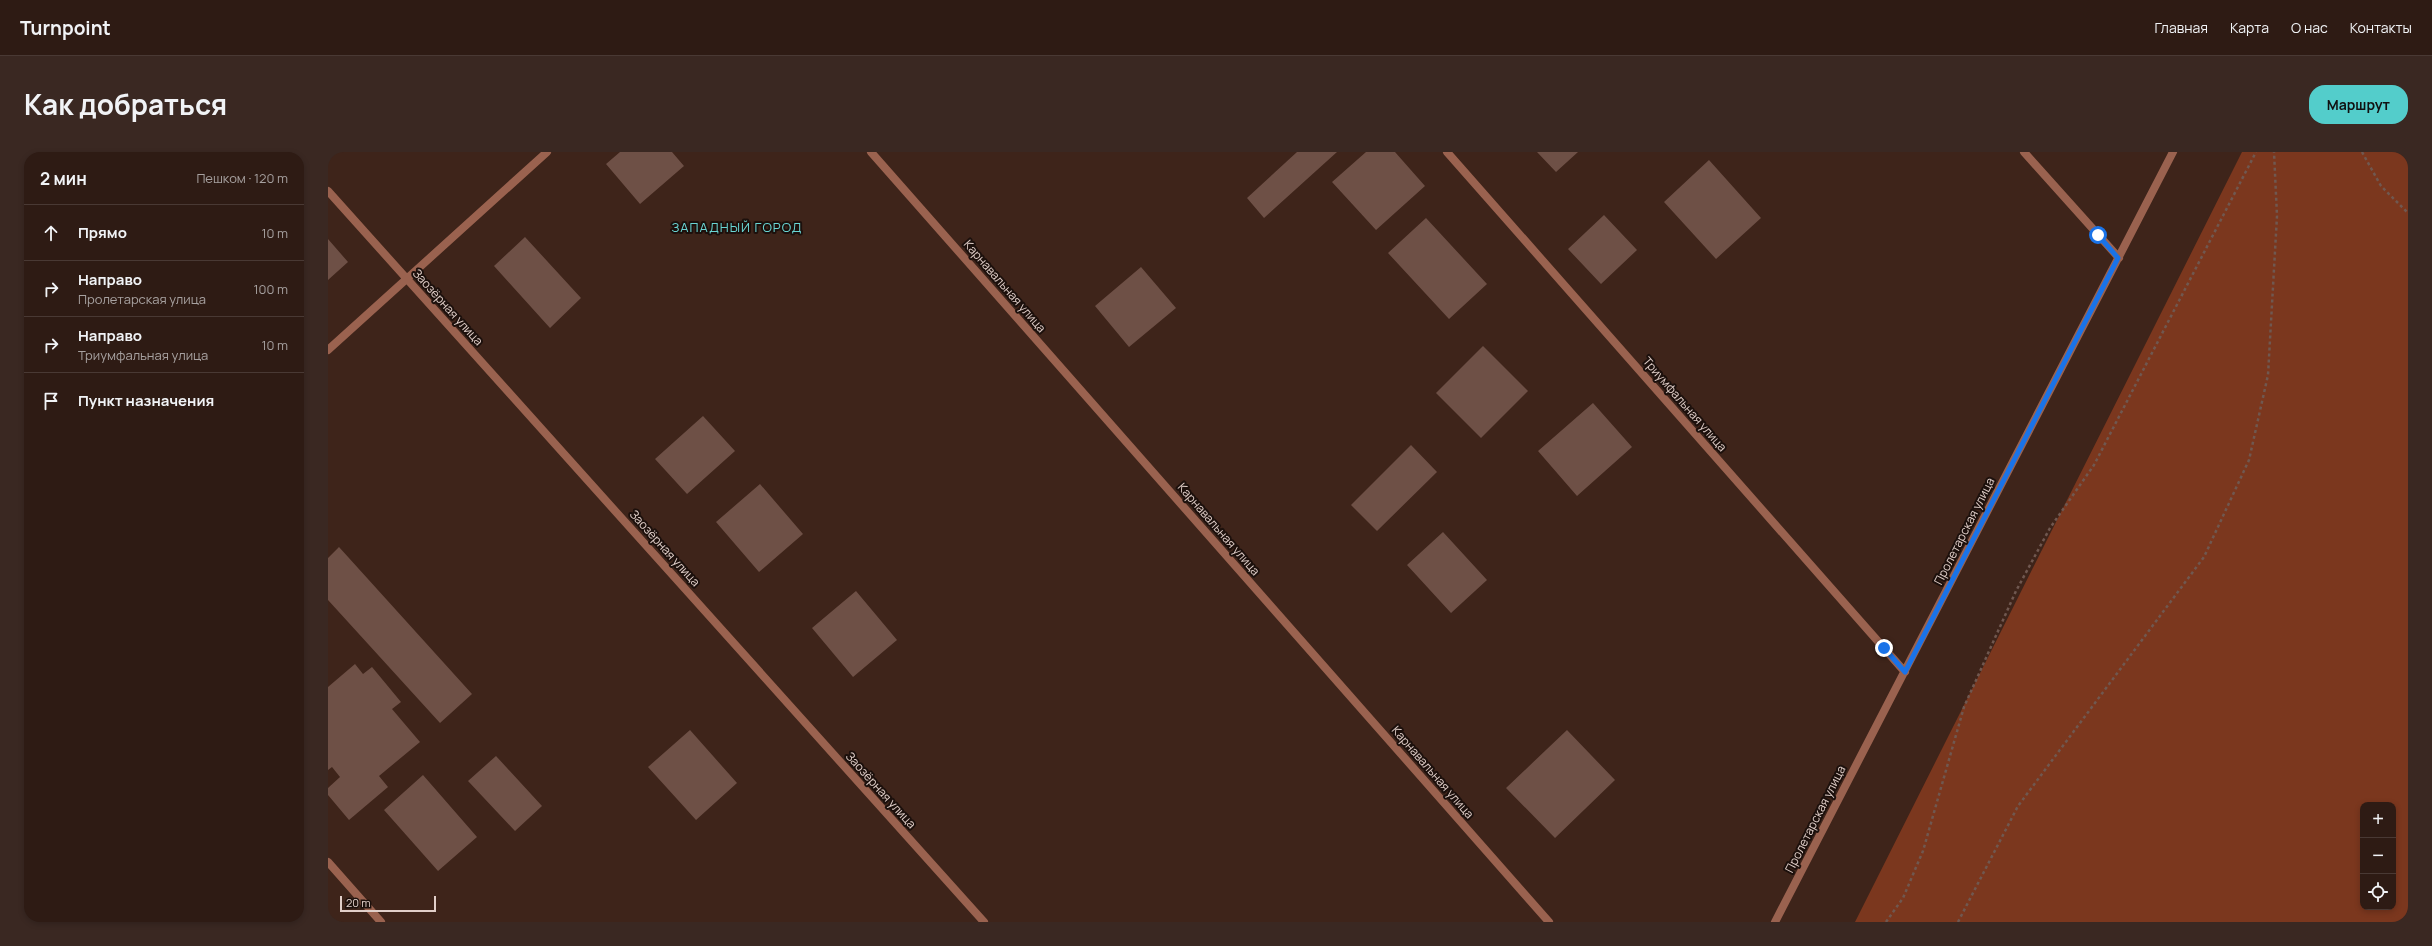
<!DOCTYPE html>
<html lang="ru">
<head>
<meta charset="utf-8">
<style>
	body { margin:0; font-family:Manrope,sans-serif; background:#3a2822; color:#f1f3f6 }
	.controls { position:absolute; right:12px; bottom:12px; display:grid; overflow:hidden; border-radius:8px; box-shadow:0 2px 6px #0003 }
	.controls button { width:36px; height:36px; display:grid; place-items:center; padding:0; border:0; border-bottom:1px solid #493934; background:#2e1b14; color:#f1f3f6; font:20px sans-serif }
	.scale { position:absolute; left:12px; bottom:10px; width:96px; box-sizing:border-box; padding-left:4px; border:2px solid #e1cfc9; border-top:0; font-size:11px; line-height:14px; white-space:nowrap; color:#e1cfc9; -webkit-text-stroke:3px #1c100c; paint-order:stroke }
	.stop { position:absolute; width:12px; height:12px; margin:-9px; border:3px solid #1a73e8; border-radius:50%; background:#fff }
	.stop.end { background:#1a73e8; border-color:#fff; box-shadow:0 1px 4px #0008 }
	.list { margin:0; padding:0; list-style:none }
	h2 { display:flex; justify-content:space-between; align-items:center; height:52px; margin:0; padding:0 16px; font-size:17px }
	h2 small { font-size:13px; font-weight:400; color:#a7a1a0 }
	.list li { display:grid; grid-template-columns:26px 1fr auto; gap:12px; align-items:center; box-sizing:border-box; height:56px; padding:0 16px; border-top:1px solid #493934 }
	.list b { display:block; font-size:15px; white-space:nowrap }
	.list p { margin:0; font-size:13px; white-space:nowrap; color:#a7a1a0 }
	.list em { font-size:13px; font-style:normal; color:#a7a1a0 }
	.icon { flex:none; width:22px; height:22px; fill:none; stroke:currentColor; stroke-width:2; stroke-linecap:round; stroke-linejoin:round }
	.map { position:relative; flex:none; width:2080px; height:770px; overflow:hidden; border-radius:16px }
	header { display:flex; align-items:center; gap:24px; box-sizing:border-box; height:56px; padding:0 20px; background:#2e1b14; border-bottom:1px solid #493934 }
	header strong { font-size:19px }
	nav { display:flex; gap:22px; margin-inline-start:auto; font-size:14px }
	.intro { display:flex; align-items:center; justify-content:space-between; box-sizing:border-box; height:96px; padding:0 24px }
	h1 { margin:0; font-size:28px }
	.button { padding:10px 18px; border-radius:16px; background:#53cdcb; color:#111; font-size:14px; font-weight:700 }
	main { display:flex; gap:24px; padding:0 24px }
	aside { flex:1; background:#2e1b14; border-radius:16px; box-shadow:0 2px 6px #0003 }
	.map>svg:first-child { display:block }
	.green { fill:#7b371e; fill-rule:evenodd }
	.building { fill:#6e5046 }
	.lines { fill:none; stroke-linecap:round; stroke-linejoin:round }
	.path { stroke:#705850; stroke-width:2.5; stroke-dasharray:3 3; stroke-linecap:butt }
	.minor { stroke:#9a624f; stroke-width:8 }
	.route { stroke:#1a73e8; stroke-width:5 }
	.labels { text-anchor:middle; dominant-baseline:central; stroke-width:4; stroke-linejoin:round; paint-order:stroke }
	.street-label { font-size:12px; fill:#e1cfc9; stroke:#1c100c }
	.neighbourhood-label { font-size:13px; letter-spacing:1px; fill:#6ad6d4; stroke:#1c100c }
</style>
</head>
<body>
<header>
<strong>Turnpoint</strong>
<nav><a>Главная</a><a>Карта</a><a>О нас</a><a>Контакты</a></nav>
</header>
<div class="intro"><h1>Как добраться</h1><a class="button">Маршрут</a></div>
<main>
<aside>
<h2>2 мин<small>Пешком · 120 m</small></h2>
<ul class="list">
<li><svg class="icon" aria-label="ahead" viewBox="0 0 24 24"><path d="M12 20V5M6 11l6-6 6 6"/></svg><div><b>Прямо</b></div><em>10 m</em></li>
<li><svg class="icon" aria-label="right" viewBox="0 0 24 24"><path d="M7 20v-9h11M14 6l5 5-5 5"/></svg><div><b>Направо</b><p>Пролетарская улица</p></div><em>100 m</em></li>
<li><svg class="icon" aria-label="right" viewBox="0 0 24 24"><path d="M7 20v-9h11M14 6l5 5-5 5"/></svg><div><b>Направо</b><p>Триумфальная улица</p></div><em>10 m</em></li>
<li><svg class="icon" aria-label="arrive" viewBox="0 0 24 24"><path d="M6 21V4h12l-3 4 3 4H6"/></svg><div><b>Пункт назначения</b></div></li>
</ul>
</aside>
<div class="map">
<svg width="2080" height="770" viewBox="0 0 2080 770">
	<rect width="100%" height="100%" fill="#3e241a"/>
	<path class="green" d="M1914 0H2080V770H1527ZM2035 653H2065V755H2035Z"/>
	<path class="building" d="M292 0H344L356 14 312 52 278 12Z
		M969 0H1009L936 66 919 46Z
		M1038 0H1067L1097 34 1048 78 1004 30Z
		M1209 0H1250L1228 20Z
		M1381 8 1433 66 1388 107 1336 50Z
		M1276 63 1309 98 1273 132 1240 97Z
		M1098 66 1159 132 1121 167 1060 101Z
		M197 85 253 146 222 176 166 114Z
		M0 87 20 110 0 128Z
		M813 115 848 156 801 195 767 154Z
		M1155 194 1200 239 1153 286 1108 241Z
		M1265 251 1304 295 1249 344 1210 299Z
		M375 264 407 299 359 342 327 307Z
		M1083 293 1109 320 1049 379 1023 353Z
		M432 332 475 382 431 420 388 370Z
		M1115 380 1159 428 1123 461 1079 413Z
		M11 395 144 542 112 571 0 448V406Z
		M528 439 569 488 525 525 484 476Z
		M27 512 35 522 44 515 73 550 64 557 92 590 51 624 60 635 21 668 0 643V636L12 625 4 615 0 618V535Z
		M362 578 409 631 368 668 320 615Z
		M1239 578 1287 628 1227 686 1178 636Z
		M168 604 214 654 187 679 140 629Z
		M95 623 149 685 110 719 56 658Z"/>
	<g class="lines">
		<path class="path" d="M2034 0 2053 34 2080 61
			M1558 770 1575 746 1595 699 1636 555 1688 439 1722 376 1766 313 1928 0
			M1630 770 1690 654 1876 405 1921 308 1940 223 1949 64 1946 0"/>
		<path class="minor" d="M543 0 1221 770
			M1119 0 1577 520
			M1696 0 1791 106
			M0 39 656 770
			M0 198 219 0
			M0 710 53 770
			M1447 770 1845 0"/>
	</g>
	<g class="lines">
		<path class="route" d="M1556 496 1577 520 1790 106 1770 83"/>
	</g>
	<g class="labels">
		<g class="street-label">
			<text transform="translate(677 134) rotate(49)">Карнавальная улица</text>
			<text transform="translate(120 155) rotate(48)">Заозёрная улица</text>
			<text transform="translate(1357 252) rotate(49)">Триумфальная улица</text>
			<text transform="translate(891 377) rotate(49)">Карнавальная улица</text>
			<text transform="translate(1636 379) rotate(-63)">Пролетарская улица</text>
			<text transform="translate(337 396) rotate(48)">Заозёрная улица</text>
			<text transform="translate(1105 620) rotate(49)">Карнавальная улица</text>
			<text transform="translate(553 638) rotate(48)">Заозёрная улица</text>
			<text transform="translate(1487 667) rotate(-63)">Пролетарская улица</text>
		</g>
		<g class="neighbourhood-label">
			<text x="409" y="75">ЗАПАДНЫЙ ГОРОД</text>
		</g>
	</g>
</svg>
<div class="controls">
<button>+</button>
<button>−</button>
<button><svg class="icon" aria-label="locate" viewBox="0 0 24 24"><circle cx="12" cy="12" r="6"/><path d="M12 2v4M12 18v4M2 12h4M18 12h4"/></svg></button>
</div>
<div class="scale">20 m</div>
<div class="stop" style="left:1770px;top:83px"></div>
<div class="stop end" style="left:1556px;top:496px"></div>
</div>
</main>
</body>
</html>
